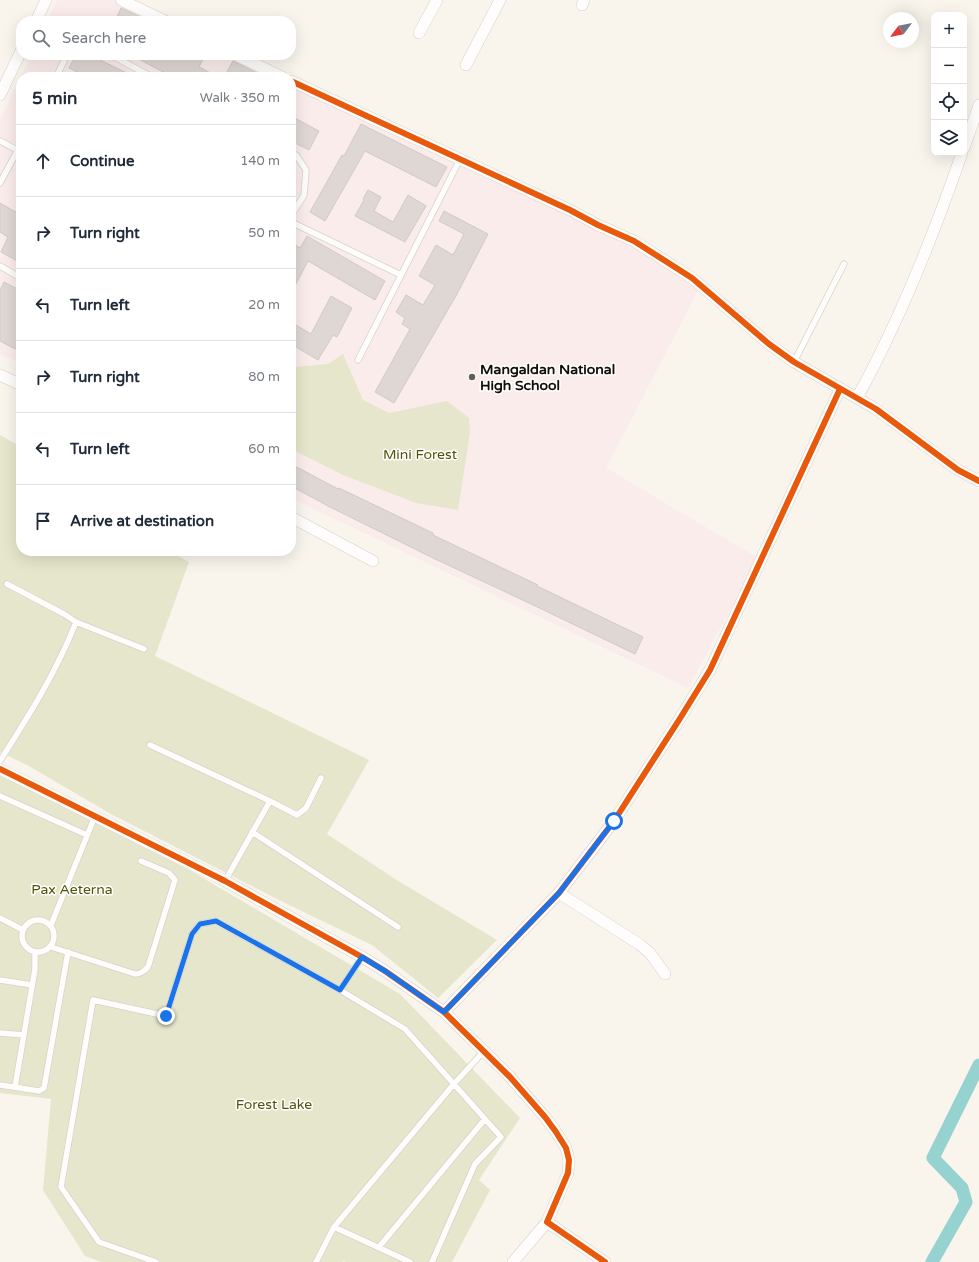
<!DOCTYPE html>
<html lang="en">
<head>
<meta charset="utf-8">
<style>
	body { margin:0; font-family:"Varela Round",sans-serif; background:#f2f2f3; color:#1f2937 }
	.controls { position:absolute; right:12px; top:12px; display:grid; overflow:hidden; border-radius:8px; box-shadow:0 4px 16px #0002 }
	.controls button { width:36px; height:36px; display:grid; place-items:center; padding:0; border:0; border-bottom:1px solid #e0e1e3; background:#fff; color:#1f2937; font:20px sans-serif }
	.compass { position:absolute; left:883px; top:12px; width:36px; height:36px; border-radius:50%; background:#fff; box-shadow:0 4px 16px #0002; rotate:238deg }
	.stop { position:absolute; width:12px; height:12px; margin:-9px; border:3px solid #1a73e8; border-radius:50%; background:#fff }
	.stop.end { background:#1a73e8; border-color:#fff; box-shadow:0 1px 4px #0008 }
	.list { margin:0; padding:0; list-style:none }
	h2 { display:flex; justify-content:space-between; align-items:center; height:52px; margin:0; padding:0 16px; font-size:17px }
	h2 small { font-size:13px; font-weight:400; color:#747a83 }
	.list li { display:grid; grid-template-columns:26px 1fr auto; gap:12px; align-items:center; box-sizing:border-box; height:72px; padding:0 16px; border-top:1px solid #e0e1e3 }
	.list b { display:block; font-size:15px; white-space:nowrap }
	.list em { font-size:13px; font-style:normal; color:#747a83 }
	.icon { flex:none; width:22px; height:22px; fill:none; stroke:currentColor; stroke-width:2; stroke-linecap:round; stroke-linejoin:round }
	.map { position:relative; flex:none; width:979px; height:1262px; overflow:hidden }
	.search { position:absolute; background:#fff; box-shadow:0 4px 16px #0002; left:16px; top:16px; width:280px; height:44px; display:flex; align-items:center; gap:10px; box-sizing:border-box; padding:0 14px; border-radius:16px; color:#747a83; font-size:15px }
	.panel { position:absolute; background:#fff; box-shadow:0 4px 16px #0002; left:16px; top:72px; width:280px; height:484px; border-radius:16px }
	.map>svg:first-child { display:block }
	.education { fill:#faeceb }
	.green { fill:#e6e6cc }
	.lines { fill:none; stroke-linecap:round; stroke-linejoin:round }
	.canal { stroke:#95d2d0; stroke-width:13 }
	.building { fill:#ded7d3; stroke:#d1cac6 }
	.lane-casing { stroke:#d6d2cb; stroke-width:7 }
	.street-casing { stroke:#d6d2cb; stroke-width:12 }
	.lane { stroke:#fefdfc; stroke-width:5.5 }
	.street { stroke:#fefdfc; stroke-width:11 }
	.cycleway-casing { stroke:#fff; stroke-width:8 }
	.cycleway { stroke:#e8590c; stroke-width:6 }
	.route { stroke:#1a73e8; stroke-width:5 }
	.poi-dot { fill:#635e58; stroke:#fff; stroke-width:1.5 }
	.labels { text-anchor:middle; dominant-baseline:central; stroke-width:3; stroke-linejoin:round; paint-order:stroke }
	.poi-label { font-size:14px; font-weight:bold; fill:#120e08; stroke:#fff; text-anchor:start }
	.park-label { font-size:14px; fill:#515507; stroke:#fff }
</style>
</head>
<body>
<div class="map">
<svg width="979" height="1262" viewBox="0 0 979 1262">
	<rect width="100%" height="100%" fill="#f9f4ec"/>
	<path class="education" d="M57 0H115L160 21H47Z
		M31 55H232L279 77H21V364L0 354V120Z
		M291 83 627 240 700 287 606 468 758 558 688 688 291 498Z"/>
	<path class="green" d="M343 354 363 400 389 413 447 401 469 418 470 433 458 510 416 503 343 475 291 449V366L295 367 328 364Z
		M0 435 21 447V551H169L189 562 155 656 369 760 327 834 395 879 497 940 438 998 372 945 281 901 111 814 27 765 0 752Z
		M0 774 79 811 191 871 400 994 520 1118 479 1180 490 1190 452 1262H346L343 1261 342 1262H101L85 1256 43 1190 51 1099 0 1093Z"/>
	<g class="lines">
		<path class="canal" d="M932 1262 966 1202 962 1188 933 1158 979 1065"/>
	</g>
	<path class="building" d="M121 8 149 21H115Z
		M76 55H90L135 77H87L69 68Z
		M131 55H205L199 67 218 77H163L165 73Z
		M233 61 265 77H224Z
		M291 116 319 131 309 150 291 141Z
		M361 124 447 167 436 187 365 151 325 221 310 212 342 155 344 156Z
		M368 190 381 197 374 211 393 222 408 195 426 206 405 242 355 216 364 200 363 199Z
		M0 203 21 215V263L1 252 8 237 0 232Z
		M444 211 488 234 457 294 394 403 375 392 410 329 402 324 405 318 396 312 406 295 423 305 435 285 419 276 436 245 453 255 464 234 439 221Z
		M307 236 385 281 375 300 308 261 291 293V242L300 248Z
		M4 282 21 291V352L0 341V290Z
		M331 296 352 308 337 337 333 335 318 360 291 344V322L311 334Z
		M291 464 338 489 339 488 433 533V535L538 585 537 586 643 637 635 654 529 603 433 558 330 507 291 486Z"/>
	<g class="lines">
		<g class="lane-casing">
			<path id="lane" d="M111 55 152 77
				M56 77 67 55
				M0 141 21 152
				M291 153 296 155 306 170 304 195 291 216
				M0 183 21 144
				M291 222 401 275
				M0 266 21 278
				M358 360 460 159
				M794 362 844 264
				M76 622 144 649
				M150 745 270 801 297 815 306 808 321 778
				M0 761C28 717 57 671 76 622L64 614 7 584
				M0 796 87 835
				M252 832 398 927
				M225 881 270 801
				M0 918 23 930
				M22 936a16 16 0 1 1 32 0a16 16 0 1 1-32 0Z
				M51 925 95 816
				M51 947 135 974C141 974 144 971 148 967L175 880 169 873 141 861
				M0 980 32 985
				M340 990 362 957
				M0 1033 24 1035
				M0 1085 39 1091 44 1088 68 952
				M15 1087 35 969V952
				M334 1227 410 1262
				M379 1247 485 1119
				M156 1262 99 1242 61 1187 93 1000 166 1016 192 934 200 924 216 921 340 990 405 1029 501 1137 475 1164 432 1262
				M316 1262 334 1227 453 1085 484 1051"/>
		</g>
		<g class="street-casing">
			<path id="street" d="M121 0 165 21
				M582 5 584 0
				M36 21 46 0
				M419 33 437 0
				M236 55 282 77
				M466 65 500 0
				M291 81 570 210 598 225 634 241 692 278 769 344 794 362 876 409 958 470 979 481
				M0 95 21 51
				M964 148 979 105
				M0 375 21 385
				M857 398C900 320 933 237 962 153
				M291 517 373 561
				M0 769 225 881 362 957 385 971 444 1012 510 1077 545 1117 556 1132 566 1148 569 1160 568 1173 547 1222 605 1262
				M559 893 639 944 650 953 665 974
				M444 1012 559 893 614 821 679 720 710 670 840 389
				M513 1262 547 1222"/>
		</g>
		<use href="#lane" class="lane"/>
		<use href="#street" class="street"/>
		<g class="cycleway-casing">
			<path id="cycleway" d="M291 81 570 210 598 225 634 241 692 278 769 344 794 362 876 409 958 470 979 481
				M0 769 225 881 362 957 385 971 444 1012 510 1077 545 1117 556 1132 566 1148 569 1160 568 1173 547 1222 605 1262
				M444 1012 559 893 614 821 679 720 710 670 840 389"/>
		</g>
		<use href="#cycleway" class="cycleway"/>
	</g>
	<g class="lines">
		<path class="route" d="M166 1016 192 934 200 924 216 921 340 990 362 957 385 971 444 1012 559 893 614 821"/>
	</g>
	<circle class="poi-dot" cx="472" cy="377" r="4"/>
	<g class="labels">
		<g class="poi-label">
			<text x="480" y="369">Mangaldan National<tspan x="480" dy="16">High School</tspan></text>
		</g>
		<g class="park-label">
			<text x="420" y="454">Mini Forest</text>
			<text x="72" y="889">Pax Aeterna</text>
			<text x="274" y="1104">Forest Lake</text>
		</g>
	</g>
</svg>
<div class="controls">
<button>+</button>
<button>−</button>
<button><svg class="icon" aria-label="locate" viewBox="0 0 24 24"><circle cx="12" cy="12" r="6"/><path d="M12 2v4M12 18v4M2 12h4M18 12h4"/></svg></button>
<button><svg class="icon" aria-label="layers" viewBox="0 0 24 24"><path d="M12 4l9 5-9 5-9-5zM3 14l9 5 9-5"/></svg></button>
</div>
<svg class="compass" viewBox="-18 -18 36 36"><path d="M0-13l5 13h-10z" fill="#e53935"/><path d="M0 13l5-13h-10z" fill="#747a83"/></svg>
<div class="stop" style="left:614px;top:821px"></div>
<div class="stop end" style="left:166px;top:1016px"></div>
<div class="search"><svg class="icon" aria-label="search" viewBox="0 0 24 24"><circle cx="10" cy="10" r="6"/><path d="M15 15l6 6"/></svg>Search here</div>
<section class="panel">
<h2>5 min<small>Walk · 350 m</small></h2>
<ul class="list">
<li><svg class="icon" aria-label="ahead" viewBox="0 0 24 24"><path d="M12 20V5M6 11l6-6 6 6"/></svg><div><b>Continue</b></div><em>140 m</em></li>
<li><svg class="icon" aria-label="right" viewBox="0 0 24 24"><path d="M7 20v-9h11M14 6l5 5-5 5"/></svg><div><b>Turn right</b></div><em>50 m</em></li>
<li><svg class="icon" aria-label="left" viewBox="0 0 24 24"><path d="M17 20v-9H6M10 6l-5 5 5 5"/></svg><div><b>Turn left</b></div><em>20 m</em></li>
<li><svg class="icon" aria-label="right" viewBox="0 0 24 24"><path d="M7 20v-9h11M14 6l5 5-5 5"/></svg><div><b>Turn right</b></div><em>80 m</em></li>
<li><svg class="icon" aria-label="left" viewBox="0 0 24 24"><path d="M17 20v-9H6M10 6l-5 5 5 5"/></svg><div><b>Turn left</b></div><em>60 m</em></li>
<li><svg class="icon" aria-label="arrive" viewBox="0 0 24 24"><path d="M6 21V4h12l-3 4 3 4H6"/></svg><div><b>Arrive at destination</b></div></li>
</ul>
</section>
</div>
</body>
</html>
